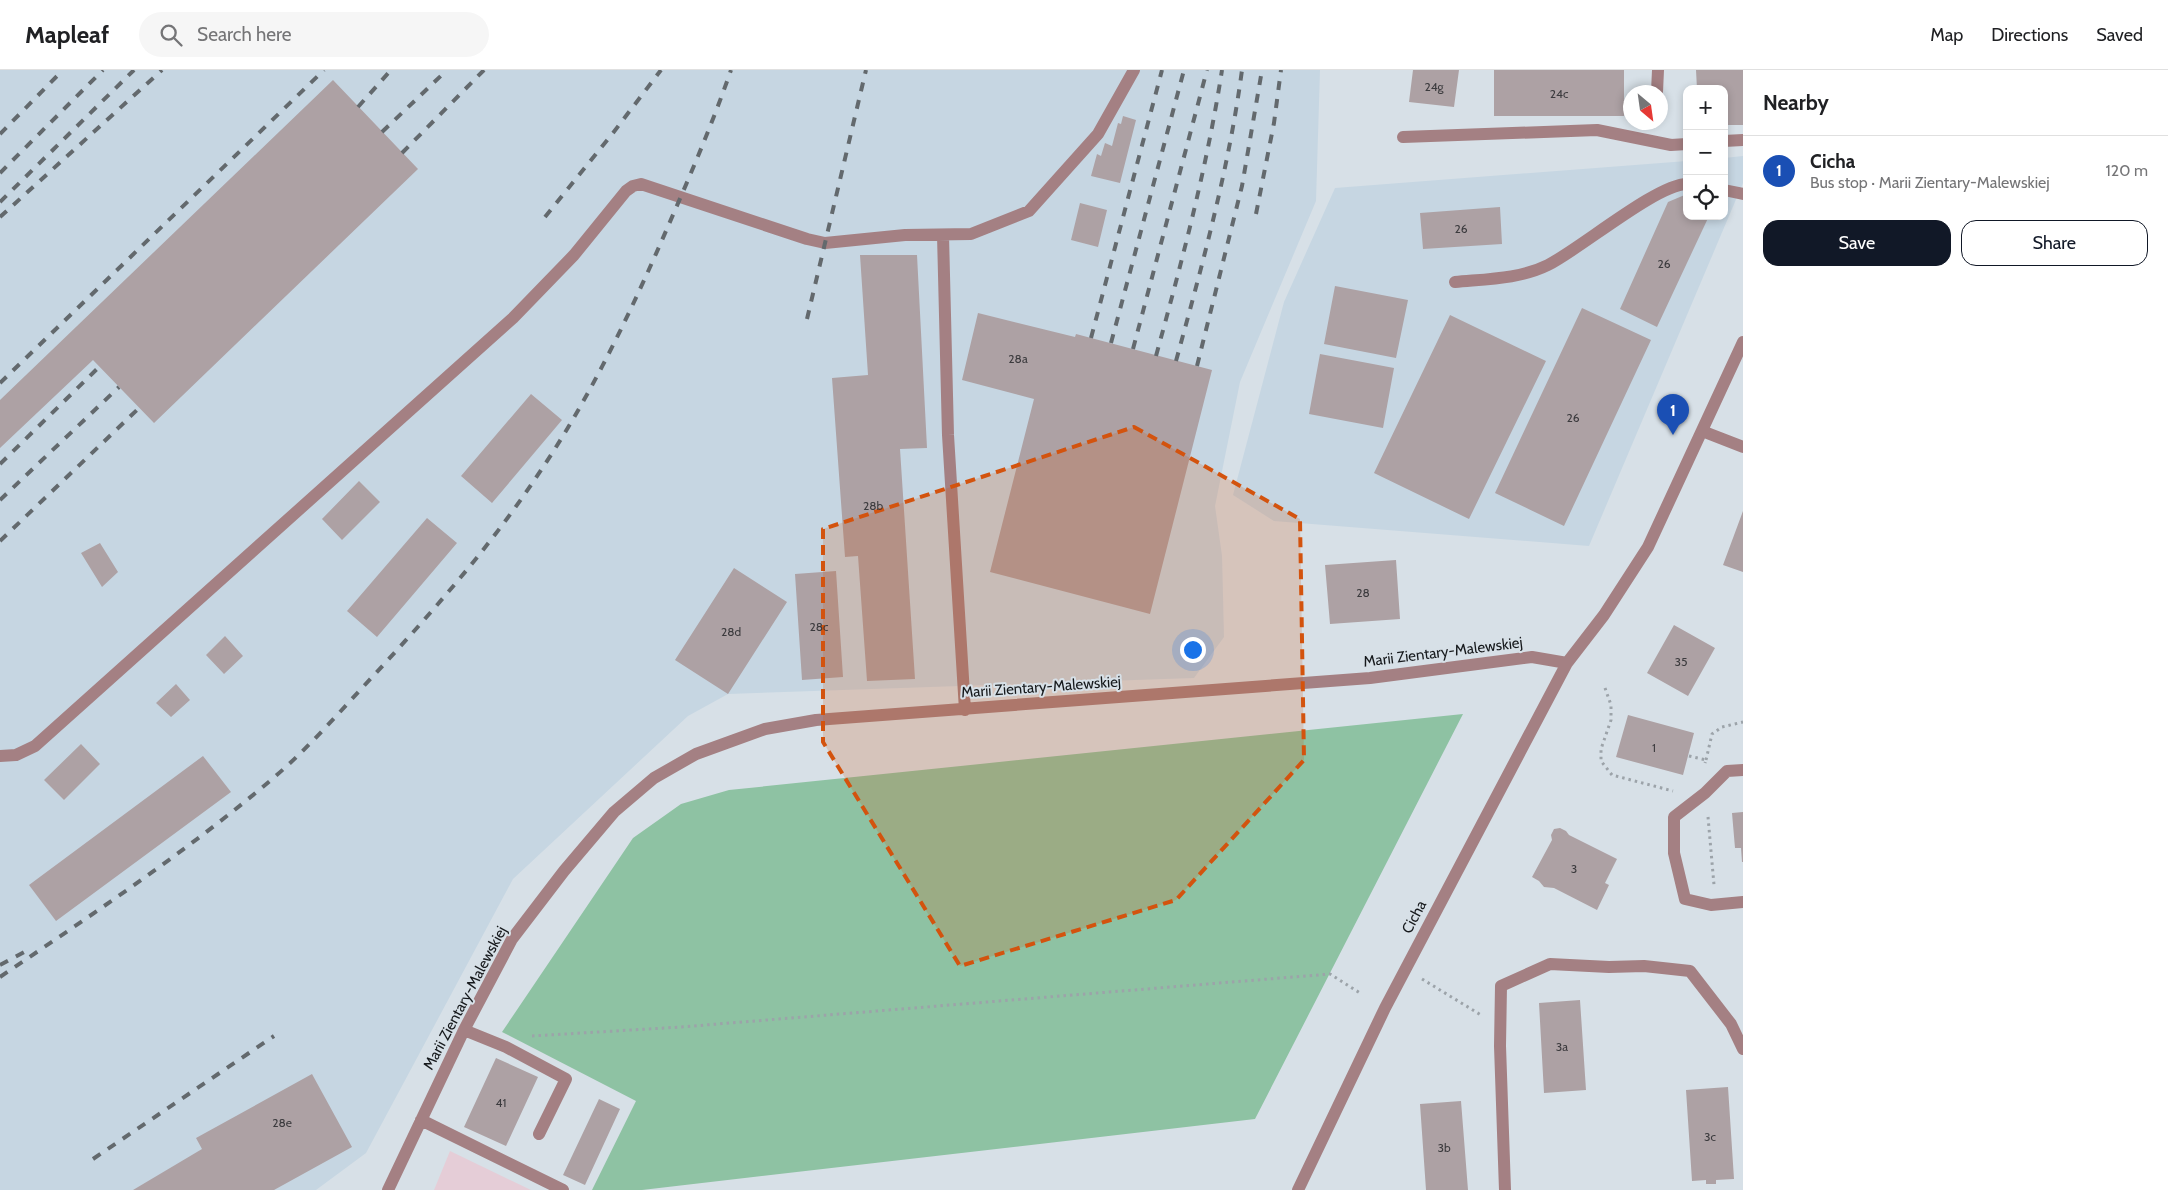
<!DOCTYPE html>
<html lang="en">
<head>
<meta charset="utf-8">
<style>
	body { margin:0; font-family:Cabin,sans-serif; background:#f6f6f6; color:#202124 }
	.controls { position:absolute; right:15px; top:15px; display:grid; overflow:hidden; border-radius:10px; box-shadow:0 2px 8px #0003 }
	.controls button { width:45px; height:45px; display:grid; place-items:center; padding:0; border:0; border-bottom:1px solid #e0e0e0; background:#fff; color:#202124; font:25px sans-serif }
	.compass { position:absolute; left:1623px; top:15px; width:45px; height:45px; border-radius:50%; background:#fff; box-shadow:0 2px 8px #0003; rotate:151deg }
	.you { position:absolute; left:1192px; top:579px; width:18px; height:18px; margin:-12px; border:4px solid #fff; border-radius:50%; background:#1a73e8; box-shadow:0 0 0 8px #1a73e833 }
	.badge { display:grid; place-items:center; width:32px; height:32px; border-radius:50%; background:#111827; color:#fff; font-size:16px; font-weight:700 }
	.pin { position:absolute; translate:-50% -41px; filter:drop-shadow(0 1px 2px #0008) }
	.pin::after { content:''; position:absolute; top:26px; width:18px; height:15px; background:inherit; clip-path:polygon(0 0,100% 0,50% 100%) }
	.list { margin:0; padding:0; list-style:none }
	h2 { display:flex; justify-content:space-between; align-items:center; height:65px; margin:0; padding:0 20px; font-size:21px }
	h2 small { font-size:16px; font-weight:400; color:#757577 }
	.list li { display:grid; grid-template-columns:32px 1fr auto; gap:15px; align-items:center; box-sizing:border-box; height:70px; padding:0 20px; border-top:1px solid #e0e0e0 }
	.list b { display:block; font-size:19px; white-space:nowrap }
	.list p { margin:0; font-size:16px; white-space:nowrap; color:#757577 }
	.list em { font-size:16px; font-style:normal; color:#757577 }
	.actions { display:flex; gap:10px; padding:15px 20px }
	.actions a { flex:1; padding:11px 0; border:1px solid #111827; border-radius:15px; text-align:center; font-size:18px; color:#111827 }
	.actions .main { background:#111827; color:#fff }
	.icon { flex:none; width:28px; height:28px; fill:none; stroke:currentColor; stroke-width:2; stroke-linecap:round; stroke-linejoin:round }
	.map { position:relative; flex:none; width:1743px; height:1120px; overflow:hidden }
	header { display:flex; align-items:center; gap:30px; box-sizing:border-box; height:70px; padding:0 25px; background:#fff; border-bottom:1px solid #e0e0e0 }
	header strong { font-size:24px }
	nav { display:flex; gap:28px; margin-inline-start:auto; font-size:18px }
	.search { width:350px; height:45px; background:#f6f6f6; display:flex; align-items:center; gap:12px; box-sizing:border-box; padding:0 18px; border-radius:28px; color:#757577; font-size:19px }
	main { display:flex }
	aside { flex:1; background:#fff }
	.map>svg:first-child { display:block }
	.commercial { fill:#e5cdd7 }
	.built { fill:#c6d6e2 }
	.green { fill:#8ec2a3 }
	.building { fill:#ada1a4 }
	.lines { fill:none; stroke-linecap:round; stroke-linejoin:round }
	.path { stroke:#9ca3a9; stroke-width:3; stroke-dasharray:2.5 4; stroke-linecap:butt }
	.minor { stroke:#a48083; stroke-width:12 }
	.rail { stroke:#63696d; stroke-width:4; stroke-dasharray:9 9; stroke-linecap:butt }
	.marked { fill:#d3530e; fill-opacity:0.2; stroke:#d3530e; stroke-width:4; stroke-dasharray:10 6; stroke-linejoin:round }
	.labels { text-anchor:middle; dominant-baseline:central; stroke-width:4; stroke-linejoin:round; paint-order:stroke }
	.number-label { font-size:12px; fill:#3c3b3e }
	.street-label { font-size:15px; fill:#16191c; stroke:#d7e0e7 }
</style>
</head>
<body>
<header>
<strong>Mapleaf</strong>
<div class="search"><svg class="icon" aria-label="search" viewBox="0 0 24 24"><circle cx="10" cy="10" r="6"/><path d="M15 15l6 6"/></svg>Search here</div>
<nav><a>Map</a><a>Directions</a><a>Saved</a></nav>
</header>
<main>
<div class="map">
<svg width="1743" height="1120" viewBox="0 0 1743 1120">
	<rect width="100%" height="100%" fill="#d7e0e7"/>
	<path class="commercial" d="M450 1081 531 1120H434Z"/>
	<path class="built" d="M0 0H1320L1316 131 1240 312 1215 436 1222 486 1224 567 1194 608 728 624 688 646 513 809 366 1083 316 1120H0Z
		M1743 86V113L1589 476 1274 451 1233 425 1284 232 1335 118 1687 91V146H1724V88Z"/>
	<path class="green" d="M1463 644 1255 1049 642 1120H592L636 1031 502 962 633 768 681 734 729 720Z"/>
	<path class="building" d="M1413 0H1459L1454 37 1409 32Z
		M1494 0H1624V46H1494Z
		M1696 0H1743V55H1724V19H1697Z
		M333 10 418 99 154 353 93 290 0 378V330Z
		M1123 46 1136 50 1120 113 1091 106 1097 84 1101 86 1105 73 1112 76 1118 53 1121 54Z
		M1687 124V146H1709L1657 257 1620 239 1668 132Z
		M1080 133 1107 140 1098 177 1071 170Z
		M1500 137 1502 174 1423 179 1420 143Z
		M860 185H917L927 378 900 379 915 609 867 611 858 486 845 487 832 308 868 305Z
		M1335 216 1408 230 1396 288 1324 274Z
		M1582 238 1651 270 1564 456 1495 423Z
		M978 243 1075 267 1076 264 1212 300 1150 544 990 502 1034 329 962 310Z
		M1450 245 1546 291 1469 449 1374 403Z
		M1320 284 1394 298 1383 358 1309 344Z
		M531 324 562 350 492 433 461 406Z
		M359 411 380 432 342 470 322 449Z
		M1743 441V502L1723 495Z
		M427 448 457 473 377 567 347 541Z
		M100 473 118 502 102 517 81 483Z
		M1396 490 1400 549 1330 554 1325 495Z
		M734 498 787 532 728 624 675 590Z
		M836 501 843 607 802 610 795 504Z
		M1674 555 1715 578 1688 626 1647 603Z
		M225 566 243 586 224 604 206 585Z
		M176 614 190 630 171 647 156 633Z
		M1628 645 1694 663 1683 705 1616 687Z
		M81 674 100 694 64 730 44 710Z
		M203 686 231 722 56 851 29 815Z
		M1743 742V792H1742L1741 778H1735L1732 743Z
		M1560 758 1566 761 1569 765 1617 789 1605 813 1609 815 1597 840 1554 818 1544 817 1539 811 1532 807 1552 770 1551 765 1554 759Z
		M1580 930 1586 1020 1544 1023 1539 933Z
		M496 988 538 1007 506 1076 464 1057Z
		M312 1004 352 1077 274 1120H133L202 1079 196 1068Z
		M1728 1017 1734 1109 1716 1110V1114H1706V1110L1692 1111 1686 1020Z
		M599 1029 620 1039 585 1115 563 1105Z
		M1461 1031 1468 1120H1426L1420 1034Z"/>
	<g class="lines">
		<path class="path" d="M1605 618 1611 635V650L1601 679V691L1612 705 1673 721
			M1689 686 1706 690 1705 693
			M1706 690 1712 664 1722 657 1743 652
			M1708 747 1714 815
			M1422 909 1481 945
			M532 966 681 957 1330 904 1360 923"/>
		<path class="minor" d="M1657 22 1658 0
			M1403 67 1597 60 1671 75 1687 74
			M1724 71 1743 70
			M1724 120 1743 124
			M943 165 948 365 965 640
			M1455 212C1486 209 1520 209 1548 195 1580 179 1657 114 1687 114
			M1702 361 1743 377
			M0 686 16 685 35 676 513 248 574 185 626 121 633 116 641 114 807 169 825 173 905 165 971 164 1029 141 1098 64 1134 0
			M1743 700 1727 701 1705 723 1674 747V783L1685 829 1711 835 1743 832
			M464 960 506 977 566 1009 539 1064
			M421 1050 563 1120
			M388 1120 464 960 512 869 564 801 614 742 654 708 696 684 765 659 816 650 1370 608 1532 587 1567 593
			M1298 1120 1385 938 1567 593 1604 545 1648 477 1743 272
			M1505 1120 1500 976 1501 916 1550 894 1609 897 1644 896 1690 901 1731 954 1743 979"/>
		<path class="rail" d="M358 37 391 0
			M382 62 447 0
			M0 64 63 0
			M402 83 484 0
			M0 103 103 0
			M0 132 134 0
			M1256 144 1274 53 1281 0
			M0 147 162 0
			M545 147 613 63 661 0
			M807 249 866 0
			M1091 268 1162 0
			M1111 273 1184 0
			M1133 279 1207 0
			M1156 286C1182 191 1207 97 1222 0
			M1176 291C1202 196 1229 98 1242 0
			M1197 296 1242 116 1262 0
			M0 313 324 0
			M0 394 99 297
			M0 430 119 317
			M0 471 139 338
			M0 895 30 879
			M0 907C93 844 186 782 271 710 309 678 342 639 376 603 432 542 489 478 535 409 588 332 629 246 666 161 689 108 712 55 731 0
			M93 1089 274 966"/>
	</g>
	<path class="marked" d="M1134 357 1300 449 1304 690 1176 830 960 896 823 672V459Z"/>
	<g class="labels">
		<g class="number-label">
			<text x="1434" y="16">24g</text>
			<text x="1559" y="23">24c</text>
			<text x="1461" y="158">26</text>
			<text x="1664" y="193">26</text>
			<text x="1018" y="288">28a</text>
			<text x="1573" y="347">26</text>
			<text x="873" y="435">28b</text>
			<text x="1363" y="522">28</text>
			<text x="819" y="556">28c</text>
			<text x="731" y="561">28d</text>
			<text x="1681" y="591">35</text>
			<text x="1654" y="677">1</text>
			<text x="1574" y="798">3</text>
			<text x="1562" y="976">3a</text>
			<text x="501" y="1032">41</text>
			<text x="282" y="1052">28e</text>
			<text x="1710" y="1066">3c</text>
			<text x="1444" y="1077">3b</text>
		</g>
		<g class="street-label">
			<text transform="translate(1443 582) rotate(-7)">Marii Zientary-Malewskiej</text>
			<text transform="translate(1041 617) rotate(-4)">Marii Zientary-Malewskiej</text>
			<text transform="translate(1414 847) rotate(-62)">Cicha</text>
			<text transform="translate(465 928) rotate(-62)">Marii Zientary-Malewskiej</text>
		</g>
	</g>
</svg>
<div class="controls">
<button>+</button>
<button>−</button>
<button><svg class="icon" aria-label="locate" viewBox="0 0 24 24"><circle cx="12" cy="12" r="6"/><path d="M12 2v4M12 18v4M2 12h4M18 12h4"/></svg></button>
</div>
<svg class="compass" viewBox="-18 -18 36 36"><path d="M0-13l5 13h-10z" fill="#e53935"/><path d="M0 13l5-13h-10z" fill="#757577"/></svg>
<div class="you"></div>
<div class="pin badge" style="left:1673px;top:365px;background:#1a4fb4">1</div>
</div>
<aside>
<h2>Nearby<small></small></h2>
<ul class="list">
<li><span class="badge" style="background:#1a4fb4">1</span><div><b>Cicha</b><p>Bus stop · Marii Zientary-Malewskiej</p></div><em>120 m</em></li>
</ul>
<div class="actions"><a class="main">Save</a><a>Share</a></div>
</aside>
</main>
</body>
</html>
